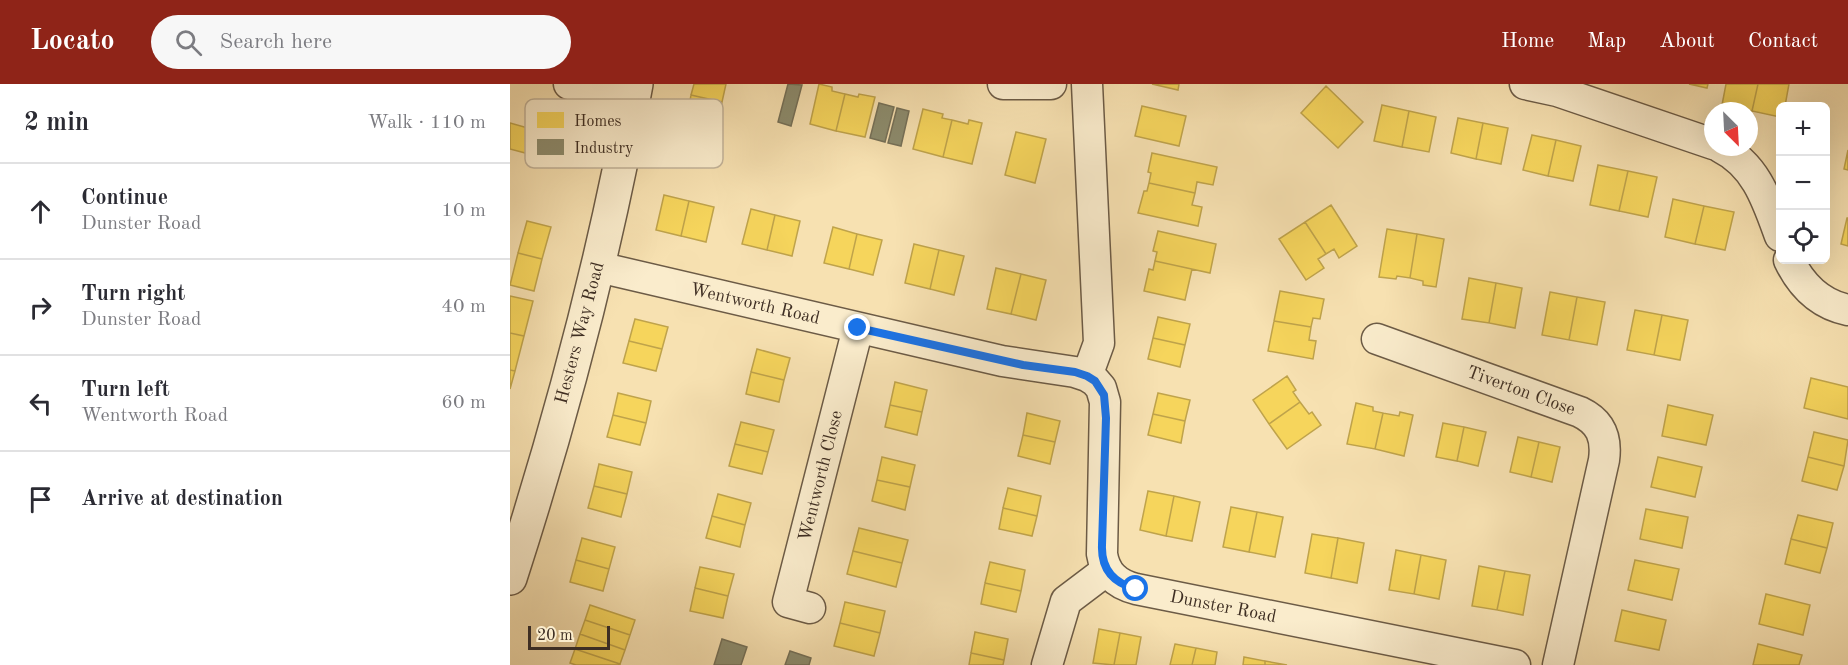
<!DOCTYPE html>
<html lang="en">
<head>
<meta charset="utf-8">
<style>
	body { margin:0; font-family:"Old Standard TT",serif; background:#f7f7f7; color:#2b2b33 }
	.controls { position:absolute; right:18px; top:18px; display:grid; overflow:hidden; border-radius:9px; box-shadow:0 6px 24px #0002 }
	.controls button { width:54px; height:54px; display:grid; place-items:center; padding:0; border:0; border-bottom:2px solid #e1e1e2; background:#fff; color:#2b2b33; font:30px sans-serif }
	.compass { position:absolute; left:1194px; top:18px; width:54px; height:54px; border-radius:50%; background:#fff; box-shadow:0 6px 24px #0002; rotate:156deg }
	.scale { position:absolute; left:18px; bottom:15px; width:82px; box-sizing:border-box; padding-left:6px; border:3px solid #3e2e23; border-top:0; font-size:16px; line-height:21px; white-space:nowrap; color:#3e2e23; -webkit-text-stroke:4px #faeccc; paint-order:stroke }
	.stop { position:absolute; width:18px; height:18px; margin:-14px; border:4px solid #1a73e8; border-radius:50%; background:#fff }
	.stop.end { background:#1a73e8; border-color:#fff; box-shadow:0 2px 6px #0008 }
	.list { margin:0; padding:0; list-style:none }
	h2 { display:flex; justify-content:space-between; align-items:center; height:78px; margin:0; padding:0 24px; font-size:26px }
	h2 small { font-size:20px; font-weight:400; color:#7c7c81 }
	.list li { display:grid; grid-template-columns:39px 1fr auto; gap:18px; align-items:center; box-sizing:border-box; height:96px; padding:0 24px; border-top:2px solid #e1e1e2 }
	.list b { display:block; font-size:22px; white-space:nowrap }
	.list p { margin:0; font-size:20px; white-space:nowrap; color:#7c7c81 }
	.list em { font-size:20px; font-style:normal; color:#7c7c81 }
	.icon { flex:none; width:33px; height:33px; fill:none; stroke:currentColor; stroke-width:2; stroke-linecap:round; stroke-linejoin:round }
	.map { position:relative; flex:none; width:1338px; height:581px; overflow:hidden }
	header { display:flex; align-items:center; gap:36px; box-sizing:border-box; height:84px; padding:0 30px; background:#8f2418; color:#fff }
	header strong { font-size:28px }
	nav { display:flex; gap:33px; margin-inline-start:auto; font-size:21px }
	.search { width:420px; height:54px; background:#f7f7f7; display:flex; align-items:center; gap:15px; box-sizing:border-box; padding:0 21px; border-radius:33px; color:#7c7c81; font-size:22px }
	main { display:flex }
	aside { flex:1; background:#fff }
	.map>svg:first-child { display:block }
	.homes { fill:#f6d55c; stroke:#bfa34b; stroke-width:1.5 }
	.industry { fill:#8c8c6e; stroke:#757058; stroke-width:1.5 }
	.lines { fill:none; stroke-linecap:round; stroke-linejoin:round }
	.minor-casing { stroke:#6c5b46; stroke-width:33 }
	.tertiary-casing { stroke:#6c5b46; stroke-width:36 }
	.minor { stroke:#faeccc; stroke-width:30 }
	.tertiary { stroke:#faeccc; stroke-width:33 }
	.route { stroke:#1a73e8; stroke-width:8 }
	.labels { text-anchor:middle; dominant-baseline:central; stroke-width:6; stroke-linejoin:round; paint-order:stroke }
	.street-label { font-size:18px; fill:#3e2e23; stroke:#faeccc }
	.key { fill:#faeccc; stroke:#c2b399; stroke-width:1.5 }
	.key-label { font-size:16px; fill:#3e2e23 }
</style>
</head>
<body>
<header>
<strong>Locato</strong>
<div class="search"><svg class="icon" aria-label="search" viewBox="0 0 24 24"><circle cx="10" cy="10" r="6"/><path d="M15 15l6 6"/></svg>Search here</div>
<nav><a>Home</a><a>Map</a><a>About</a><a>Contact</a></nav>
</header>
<main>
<aside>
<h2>2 min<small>Walk · 110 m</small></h2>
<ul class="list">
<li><svg class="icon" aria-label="ahead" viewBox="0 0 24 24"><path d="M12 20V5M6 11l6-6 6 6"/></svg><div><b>Continue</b><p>Dunster Road</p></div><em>10 m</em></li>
<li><svg class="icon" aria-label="right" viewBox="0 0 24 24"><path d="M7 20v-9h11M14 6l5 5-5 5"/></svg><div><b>Turn right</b><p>Dunster Road</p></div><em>40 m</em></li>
<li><svg class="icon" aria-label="left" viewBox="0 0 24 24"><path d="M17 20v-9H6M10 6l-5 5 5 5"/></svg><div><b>Turn left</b><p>Wentworth Road</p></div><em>60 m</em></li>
<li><svg class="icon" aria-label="arrive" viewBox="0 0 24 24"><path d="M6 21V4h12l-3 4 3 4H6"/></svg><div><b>Arrive at destination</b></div></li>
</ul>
</aside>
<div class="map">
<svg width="1338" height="581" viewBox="0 0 1338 581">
	<rect width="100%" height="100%" fill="#f7e1b1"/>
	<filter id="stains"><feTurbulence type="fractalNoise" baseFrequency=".00333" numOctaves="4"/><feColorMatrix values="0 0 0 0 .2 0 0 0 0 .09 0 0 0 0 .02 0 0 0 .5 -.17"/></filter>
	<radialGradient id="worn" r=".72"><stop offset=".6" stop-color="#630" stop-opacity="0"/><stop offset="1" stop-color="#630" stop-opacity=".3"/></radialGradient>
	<path class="homes" d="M184 0H216L212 18 181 11Z
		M309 0 322 3V7L335 10 326 47 300 40Z
		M642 0H669L668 6Z
		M1179 0H1198L1197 4Z
		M1216 0H1248L1242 27 1212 21Z
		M1248 0H1279L1275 22H1270V33L1242 27Z
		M816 2 853 38 828 64 791 29Z
		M335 10 348 13 349 10 365 13 355 53 326 47Z
		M181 11 212 18 207 40 177 33Z
		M872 21 899 27 892 63 864 57Z
		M632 22 676 32 669 62 625 52Z
		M413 25 433 30 432 34 442 36 433 73 403 65Z
		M899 27 926 33 919 68 892 63Z
		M948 34 973 39 966 75 941 69Z
		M442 36 458 40 459 36 472 39 462 80 433 73Z
		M0 39 25 46 19 70 0 65Z
		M973 39 998 44 991 80 966 75Z
		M506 48 536 55 525 99 495 91Z
		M1022 51 1046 56 1038 92 1013 86Z
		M1046 56 1071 62 1063 97 1038 92Z
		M1338 66V86L1334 85Z
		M642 69 707 83 703 101 687 98 685 109 639 99 641 89 638 88Z
		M1088 81 1118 87 1109 127 1080 121Z
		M1118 87 1147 93 1138 133 1109 127Z
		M639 99 685 109 682 121 692 123 688 142 628 129 634 107H637Z
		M154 111 179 117 171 152 146 146Z
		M1163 115 1194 122 1185 160 1155 153Z
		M179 117 204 123 196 158 171 152Z
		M821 121 847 162 829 174 824 165 816 170 795 138Z
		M1194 122 1224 128 1215 166 1185 160Z
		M241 125 265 131 257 166 232 160Z
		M265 131 290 137 282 172 257 166Z
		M1337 134H1338V162L1331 160Z
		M17 137 41 143 32 175 8 169Z
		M795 138 816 170 808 175 814 184 796 196 769 155Z
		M323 143 347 150 339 185 314 179Z
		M877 145 907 150 900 194 887 192 886 195 869 193Z
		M648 147 706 160 700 189 645 177 647 168 643 167Z
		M347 150 372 156 363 191 339 185Z
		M907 150 934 155 926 203 913 201V197L900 194Z
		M404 160 429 166 420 205 395 199Z
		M429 166 454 172 444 211 420 205Z
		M8 169 32 175 24 207 0 201Z
		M645 177 682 185 675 216 634 207 639 185 643 186Z
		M486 184 511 190 501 230 477 225Z
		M511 190 536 196 526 236 501 230Z
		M959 194 986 199 979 239 952 235Z
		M986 199 1012 204 1005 244 979 239Z
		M770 207 814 215 810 235 803 234 801 243 764 237Z
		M1040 208 1067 213 1059 256 1032 251Z
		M0 212 23 217 14 252 0 249Z
		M1067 213 1095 218 1087 261 1059 256Z
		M1125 226 1152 231 1144 271 1117 266Z
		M1152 231 1178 236 1170 276 1144 271Z
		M648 233 680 240 675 261 643 254Z
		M125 235 158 243 152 265 119 257Z
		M764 237 801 243 799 256 806 257 803 275 758 267Z
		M0 249 14 252 5 287 0 286Z
		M643 254 675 261 670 283 638 275Z
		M119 257 152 265 146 287 113 279Z
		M247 265 280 274 274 296 241 288Z
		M0 286 5 287 0 305Z
		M241 288 274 296 269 318 236 310Z
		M777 292 786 306 783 308 790 318 759 340 743 316Z
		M1301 294 1338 303V335L1294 324Z
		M385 298 417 306 412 328 380 321Z
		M108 309 141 317 136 339 103 331Z
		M648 309 680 316 675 337 643 330Z
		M790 318 799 330 802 328 811 341 777 365 759 340Z
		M846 319 863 323V327L873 329 865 365 837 360Z
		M380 321 412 328 407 351 375 343Z
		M1158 321 1203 331 1196 361 1152 352Z
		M890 328 903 331 894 372 865 365 873 329 889 332Z
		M517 329 550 337 545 358 513 351Z
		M643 330 675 337 671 359 638 351Z
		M103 331 136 339 130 361 97 353Z
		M231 338 264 346 258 368 225 360Z
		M933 339 954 343 947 377 926 373Z
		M954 343 976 348 968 382 947 377Z
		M1304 348 1338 356 1334 382 1298 373Z
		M513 351 545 358 540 380 508 372Z
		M1008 353 1029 358 1021 393 1000 388Z
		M1029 358 1050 363 1042 398 1021 393Z
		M225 360 258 368 252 390 219 382Z
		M372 373 405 381 400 403 367 396Z
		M1148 373 1192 383 1185 413 1141 403Z
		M1298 373 1334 382 1327 406 1292 397Z
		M89 380 122 388 117 410 84 402Z
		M367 396 400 403 395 426 362 417Z
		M84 402 117 410 111 433 78 424Z
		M498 404 531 412 527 432 493 424Z
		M638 407 664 412 656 452 630 446Z
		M208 410 241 419 235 441 202 432Z
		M664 412 690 418 682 457 656 452Z
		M721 423 747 428 739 468 713 463Z
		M493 424 527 432 522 452 489 445Z
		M1136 425 1178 433 1172 464 1130 455Z
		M747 428 773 433 765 473 739 468Z
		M1288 431 1323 439 1317 464 1281 455Z
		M202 432 235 441 230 463 196 454Z
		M349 444 398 456 392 479 343 467Z
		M802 450 828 454 821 494 795 489Z
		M72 454 105 463 99 485 66 476Z
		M828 454 854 459 847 499 821 494Z
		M1281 455 1317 464 1310 489 1275 480Z
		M886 466 911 471 904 510 879 506Z
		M343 467 392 479 386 503 337 490Z
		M911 471 936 476 929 515 904 510Z
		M66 476 99 485 93 507 60 498Z
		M1125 476 1169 485 1162 516 1118 506Z
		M480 478 515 486 511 507 475 499Z
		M969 482 995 487 987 526 962 522Z
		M190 483 224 490 218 512 185 504Z
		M995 487 1020 491 1013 531 987 526Z
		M475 499 511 507 506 528 471 520Z
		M185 504 218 512 213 534 180 527Z
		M1256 510 1300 521 1293 551 1249 540Z
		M335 518 375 527 370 549 330 539Z
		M80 521 125 536 120 551 75 536Z
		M1112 526 1156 536 1149 566 1105 557Z
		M75 536 120 551 115 566 70 550Z
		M330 539 370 549 364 572 324 562Z
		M589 545 610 549 604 581 583 579Z
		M465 548 498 555 494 576 461 569Z
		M610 549 631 553 626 581H604Z
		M70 550 115 566 110 580 65 565Z
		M665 560 686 564 682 581H660Z
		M1248 560 1292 571 1289 581H1243Z
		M686 564 707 568 705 581H682Z
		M65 565 110 580V581H66L60 579Z
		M461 569 494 576 493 581H459Z
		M734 573 755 577V581H733Z
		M755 577 777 581H755Z"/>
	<path class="industry" d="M278 0 292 1 281 42 268 38Z
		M369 19 384 23 375 58 360 54Z
		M387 24 399 27 391 62 378 59Z
		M212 555 237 563 231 581H204Z
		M280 567 301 574 299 581H275Z"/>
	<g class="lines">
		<g class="minor-casing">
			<path id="minor" d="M59 0 123 16
				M493 0H541
				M577 0 589 259 577 292
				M1015 0 1047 7 1203 60
				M1210 63C1246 81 1257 116 1270 152
				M1279 176C1291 201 1309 220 1338 226
				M88 183 492 277 565 288 577 292 585 297 591 304 595 318 592 470C595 489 606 500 626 505L1005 581
				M867 255 1070 328C1091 338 1097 354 1094 376L1048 581
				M300 524 278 518 348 244
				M537 581 556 517 597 486"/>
		</g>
		<g class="tertiary-casing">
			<path id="tertiary" d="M0 494C52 333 96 166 126 0"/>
		</g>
		<use href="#minor" class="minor"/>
		<use href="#tertiary" class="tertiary"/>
	</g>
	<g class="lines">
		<path class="route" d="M348 244 513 281 565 288 577 292 585 297 594 311 596 334 592 461C591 485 603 499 626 505"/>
	</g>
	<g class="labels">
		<g class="street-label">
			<text transform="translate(245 220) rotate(13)">Wentworth Road</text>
			<text transform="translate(70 249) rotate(-75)">Hesters Way Road</text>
			<text transform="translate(1011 307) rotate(20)">Tiverton Close</text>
			<text transform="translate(311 392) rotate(-76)">Wentworth Close</text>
			<text transform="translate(713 523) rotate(11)">Dunster Road</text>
		</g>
	</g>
	<rect x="15" y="15" width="198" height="69" rx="9" class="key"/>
	<rect x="27" y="28" width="27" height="16" fill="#f6d55c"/>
	<rect x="27" y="55" width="27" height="16" fill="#8c8c6e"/>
	<g class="key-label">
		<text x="64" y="42">Homes</text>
		<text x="64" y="69">Industry</text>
	</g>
	<rect width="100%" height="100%" filter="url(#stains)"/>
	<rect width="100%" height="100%" fill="url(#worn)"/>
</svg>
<div class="controls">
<button>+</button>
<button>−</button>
<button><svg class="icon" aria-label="locate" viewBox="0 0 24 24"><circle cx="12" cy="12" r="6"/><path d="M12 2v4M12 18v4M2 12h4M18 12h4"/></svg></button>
</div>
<svg class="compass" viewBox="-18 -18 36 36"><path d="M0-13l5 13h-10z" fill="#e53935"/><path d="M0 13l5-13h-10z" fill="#7c7c81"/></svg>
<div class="scale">20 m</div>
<div class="stop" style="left:626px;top:505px"></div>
<div class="stop end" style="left:348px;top:244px"></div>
</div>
</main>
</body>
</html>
